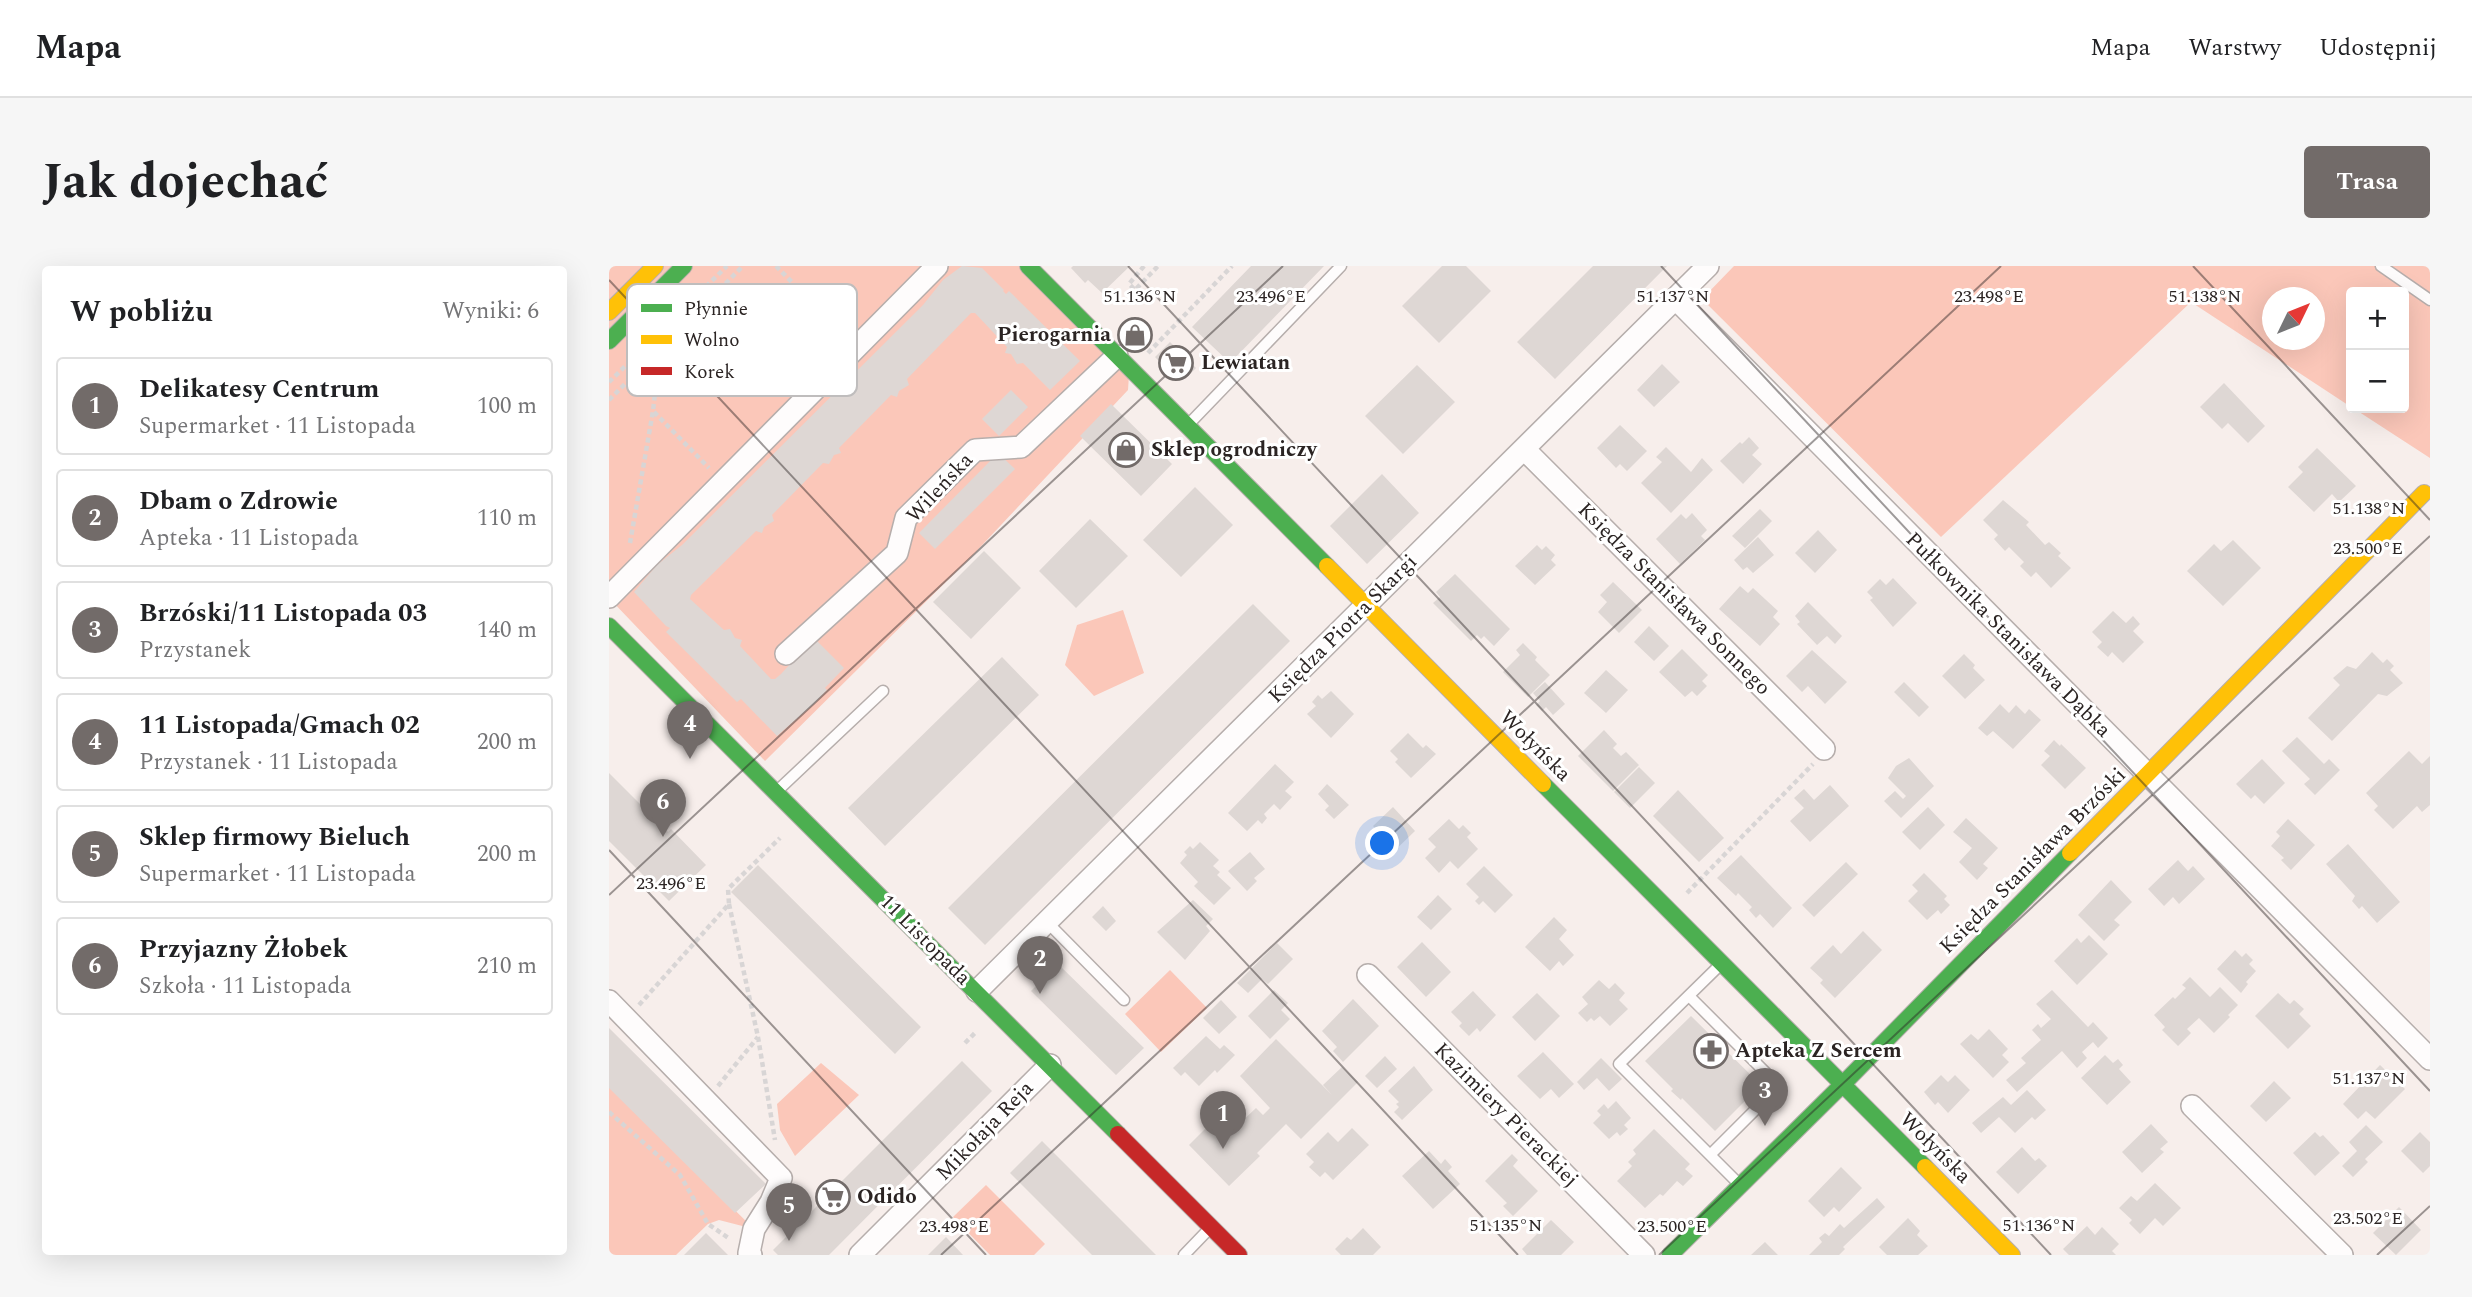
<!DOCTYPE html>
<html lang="pl">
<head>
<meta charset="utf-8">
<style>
	body { margin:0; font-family:Spectral,serif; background:#f6f6f6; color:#202124 }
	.controls { position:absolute; right:21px; top:21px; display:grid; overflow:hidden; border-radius:7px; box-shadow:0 7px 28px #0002 }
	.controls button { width:63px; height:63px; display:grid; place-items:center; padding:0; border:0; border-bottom:2px solid #e0e0e0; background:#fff; color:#202124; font:35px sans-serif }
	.compass { position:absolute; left:1653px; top:21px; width:63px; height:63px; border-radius:50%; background:#fff; box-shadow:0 7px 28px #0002; rotate:47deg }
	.you { position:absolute; left:774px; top:578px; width:24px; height:24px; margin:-18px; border:5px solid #fff; border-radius:50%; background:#1a73e8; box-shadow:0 0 0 10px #1a73e833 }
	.badge { display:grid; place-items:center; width:46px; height:46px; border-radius:50%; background:#726b69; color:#fff; font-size:23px; font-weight:700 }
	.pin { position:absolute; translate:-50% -58px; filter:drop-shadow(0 2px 4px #0008) }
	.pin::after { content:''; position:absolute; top:37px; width:24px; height:21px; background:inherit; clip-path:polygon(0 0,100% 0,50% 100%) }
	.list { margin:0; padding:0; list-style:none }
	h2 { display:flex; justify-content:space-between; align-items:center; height:91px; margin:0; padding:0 28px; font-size:30px }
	h2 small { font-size:23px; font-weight:400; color:#757577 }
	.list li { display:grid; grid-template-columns:46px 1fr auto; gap:21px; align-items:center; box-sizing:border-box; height:98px; margin:0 14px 14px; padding:0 14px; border:2px solid #e0e0e0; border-radius:7px }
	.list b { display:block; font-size:26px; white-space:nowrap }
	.list p { margin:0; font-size:23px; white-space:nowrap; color:#757577 }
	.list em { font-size:23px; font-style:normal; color:#757577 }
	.map { position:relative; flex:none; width:1821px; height:989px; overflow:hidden; border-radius:7px }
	header { display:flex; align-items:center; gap:42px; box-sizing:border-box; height:98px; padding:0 35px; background:#fff; border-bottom:2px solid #e0e0e0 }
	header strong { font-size:33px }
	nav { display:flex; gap:38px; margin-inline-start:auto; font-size:24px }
	.intro { display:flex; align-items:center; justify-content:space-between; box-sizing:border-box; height:168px; padding:0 42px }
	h1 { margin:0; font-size:49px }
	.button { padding:18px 32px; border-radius:7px; background:#726b69; color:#fff; font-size:24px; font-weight:700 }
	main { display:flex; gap:42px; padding:0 42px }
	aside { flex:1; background:#fff; border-radius:7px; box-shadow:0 7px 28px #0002 }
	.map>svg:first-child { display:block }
	.green { fill:#fbc7b9; fill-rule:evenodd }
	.building { fill:#ded7d4 }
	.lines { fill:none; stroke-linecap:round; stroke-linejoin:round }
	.lane-casing { stroke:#b6aeac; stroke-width:13 }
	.street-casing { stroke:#b6aeac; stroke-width:24 }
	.fast-casing { stroke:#b6aeac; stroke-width:18 }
	.slow-casing { stroke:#b6aeac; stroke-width:18 }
	.jam-casing { stroke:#b6aeac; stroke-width:18 }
	.path { stroke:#d8d5d5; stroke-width:4.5; stroke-dasharray:5 3.5; stroke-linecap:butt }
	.lane { stroke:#fefcfc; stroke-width:10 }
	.street { stroke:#fefcfc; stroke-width:21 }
	.fast { stroke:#4caf50; stroke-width:16 }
	.slow { stroke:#ffc107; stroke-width:16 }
	.jam { stroke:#c62828; stroke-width:16 }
	.ticks { fill:none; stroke:#2b2423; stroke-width:2; stroke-opacity:0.45 }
	.labels { text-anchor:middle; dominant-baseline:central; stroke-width:6; stroke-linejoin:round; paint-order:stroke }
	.poi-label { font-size:21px; font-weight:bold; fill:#2b2423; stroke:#fff; text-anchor:start }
	.street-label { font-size:21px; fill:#2b2423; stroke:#fff }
	.key { fill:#fff; stroke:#bfbdbd; stroke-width:2 }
	.key-label { font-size:19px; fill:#2b2423 }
	.ticks-label { font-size:18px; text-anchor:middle; fill:#2b2423; stroke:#fff; stroke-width:6; stroke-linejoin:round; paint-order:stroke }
</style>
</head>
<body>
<header>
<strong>Mapa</strong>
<nav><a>Mapa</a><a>Warstwy</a><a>Udostępnij</a></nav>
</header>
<div class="intro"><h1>Jak dojechać</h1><a class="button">Trasa</a></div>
<main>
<aside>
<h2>W pobliżu<small>Wyniki: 6</small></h2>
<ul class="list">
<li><span class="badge">1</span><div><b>Delikatesy Centrum</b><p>Supermarket · 11 Listopada</p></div><em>100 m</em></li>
<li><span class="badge">2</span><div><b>Dbam o Zdrowie</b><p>Apteka · 11 Listopada</p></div><em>110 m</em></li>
<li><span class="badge">3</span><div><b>Brzóski/11 Listopada 03</b><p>Przystanek</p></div><em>140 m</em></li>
<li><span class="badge">4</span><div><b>11 Listopada/Gmach 02</b><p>Przystanek · 11 Listopada</p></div><em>200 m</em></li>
<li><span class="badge">5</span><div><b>Sklep firmowy Bieluch</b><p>Supermarket · 11 Listopada</p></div><em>200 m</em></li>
<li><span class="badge">6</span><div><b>Przyjazny Żłobek</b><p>Szkoła · 11 Listopada</p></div><em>210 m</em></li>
</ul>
</aside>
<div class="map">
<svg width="1821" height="989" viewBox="0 0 1821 989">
	<rect width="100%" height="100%" fill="#f7eeeb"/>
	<path class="green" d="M0 0H419L520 109 519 124 361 292 156 495 0 332Z
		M1125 0H1821V192L1744 142H1795V26H1742V141L1582 36 1332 271 1093 33ZM1664 32H1706V74H1664Z
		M514 344 535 407 485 430 456 399 468 359Z
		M561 704 598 742 552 786 516 748Z
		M212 797 250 829 186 890 171 864 168 838Z
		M0 820 145 963 110 954 99 958 67 989H0Z
		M377 919 436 978 425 989H381L344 951Z"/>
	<path class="building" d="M353 0 373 2 395 24 394 25 397 28 400 25 471 95 441 124 414 97 408 98 402 88 396 87 398 81 366 47H362L298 113 300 119 290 125 288 131 282 129 230 182 232 187 225 189 220 198 214 197 163 249 165 255 155 261 153 267 147 265 82 329 81 333 115 364 121 363 126 372 133 374 131 380 162 413H166L172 408 205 372 235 402 216 422 218 424 206 437 168 470 132 433 128 436 57 366 61 362 57 360 25 326 48 299 73 279 314 39 334 14Z
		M464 0H521L493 27 479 14 476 17 462 2Z
		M642 0H715L621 97 583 61Z
		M833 0H857L882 25 830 77 793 40Z
		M984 0H1058L946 113 908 76Z
		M561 76 587 102 576 113 572 110 568 114 546 91Z
		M1053 98 1071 116 1045 141 1028 124Z
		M808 99 846 136 794 188 756 150Z
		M1615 117 1656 160 1639 177 1619 157 1613 163 1591 141Z
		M402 124 419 141 390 170 373 153Z
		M502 138 563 198 532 230 471 170Z
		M1011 159 1038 185 1018 205 1011 198 1007 202 988 182Z
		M1140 171 1150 182 1143 189 1153 198 1134 218 1111 195 1131 176 1133 178Z
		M1057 181 1082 206 1093 192 1104 204 1062 247 1032 217 1053 196 1047 191Z
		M1708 182 1747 220 1730 236 1723 228 1705 246 1679 221 1694 206 1689 201Z
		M389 187 406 203 326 283 310 267Z
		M773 208 810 247 758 298 721 260Z
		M586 221 624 259 572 311 534 274Z
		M1394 234 1420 256 1417 259 1436 279 1440 276 1452 287 1449 290 1462 302 1442 322 1427 306 1422 311 1411 300 1415 296 1400 281 1396 285 1385 273 1389 269 1374 254Z
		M1151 243 1163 255 1136 282 1123 270Z
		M1083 247 1098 264 1092 270 1096 274 1071 298 1047 273 1072 248 1077 253Z
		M481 253 519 290 467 342 430 305Z
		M1209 264 1228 284 1206 307 1186 287Z
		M1149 271 1165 289 1144 307 1138 301 1134 304 1125 294Z
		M1624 274 1652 302 1614 340 1578 305 1605 278 1612 285Z
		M928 279 933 284 937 280 946 289 942 294 947 299 926 319 906 300Z
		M375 285 412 322 362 373 324 336Z
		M846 308 901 363 885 380 875 370 872 373 868 369 862 375 824 337 831 331 827 326Z
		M1284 312 1308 337 1284 361 1261 334 1264 332 1258 326 1271 313 1277 319Z
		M1004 316 1033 344 1010 367 989 346 998 336 991 329Z
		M1131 320 1139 327 1144 322 1169 345 1164 351 1171 358 1151 380 1110 343Z
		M1199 336 1233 370 1226 378 1218 370 1208 379 1188 358 1191 356 1186 350Z
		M644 338 681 375 376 679 339 642Z
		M1504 345 1517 357 1524 350 1531 358 1524 365 1535 376 1514 397 1503 386 1499 391 1488 381 1493 376 1483 366Z
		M1040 360 1060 380 1045 395 1025 376Z
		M914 377 928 391 926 394 941 409 919 431 894 406 911 389 907 384Z
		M1073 383 1099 409 1093 415 1098 420 1088 430 1083 425 1076 431 1050 406Z
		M1203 384 1238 416 1216 438 1199 420 1193 426 1177 410Z
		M1763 386 1774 397 1778 393 1785 400 1781 404 1794 417 1778 430 1769 428 1723 475 1699 452 1731 419 1724 412 1738 400 1747 403Z
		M1355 388 1366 399 1364 402 1376 414 1356 433 1333 410Z
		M393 391 430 429 276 580 239 542Z
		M997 404 1019 424 997 447 975 427Z
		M936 416 956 438 944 449 937 441 933 445 927 439 931 435 924 427Z
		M1295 416 1320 441 1310 451 1285 426Z
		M722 425 745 448 722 472 698 448 707 440 703 436 709 429 713 433Z
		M1391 438 1400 447 1407 439 1416 448 1420 443 1432 454 1404 483 1384 465 1378 470 1369 462Z
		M995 464 1008 478 1004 482 1012 490 1017 486 1030 499 1004 525 969 490Z
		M799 467 814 482 817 479 827 488 802 512 786 496 789 493 781 485Z
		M1688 471 1715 498 1720 493 1731 504 1706 529 1695 518 1701 513 1673 485Z
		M1445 474 1451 480 1452 478 1477 502 1456 523 1432 499 1441 490 1435 485Z
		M1800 485 1813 498 1821 490V539L1813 546 1808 540 1784 563 1765 544 1769 540 1757 527Z
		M1300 492 1325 520 1292 552 1275 535 1286 525 1294 533 1297 530 1279 512 1287 500Z
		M1653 493 1676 517 1655 538 1646 529 1642 533 1627 518Z
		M666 498 685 516 676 525 683 531 671 544 665 538 655 548 658 552 653 558 649 554 638 565 619 547Z
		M1030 501 1046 517 1021 542 1005 526Z
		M0 507 59 566 62 563 97 599 60 635 0 575Z
		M718 518 740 539 725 553 716 544 720 540 709 528Z
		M1221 519 1240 540 1201 576 1181 555 1195 542 1185 532 1195 523 1205 534Z
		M1069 524 1115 572 1090 596 1044 550Z
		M784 541 806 565 776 594 763 581 774 571 764 560Z
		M1319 541 1336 559 1311 584 1293 566Z
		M1357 552 1389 582 1374 598 1379 602 1368 614 1350 596 1363 582 1344 566Z
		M840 553 850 563 854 559 862 567 858 571 869 583 849 603 841 595 830 607 816 592 827 581 819 573Z
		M1679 553 1706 579 1682 604 1672 594 1675 592 1662 580 1671 570 1667 566Z
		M591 576 610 594 604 600 611 606 608 609 622 622 605 639 585 620 589 616 571 597 578 589 575 586 581 580 584 583Z
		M1739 578 1791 636 1768 657 1753 640 1750 643 1743 635 1746 630 1717 598Z
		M641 586 656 603 645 612 648 615 638 625 619 605Z
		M1132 589 1183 642 1164 662 1151 648 1147 652 1140 644 1143 641 1129 627 1127 630 1108 612Z
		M1569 594 1579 605 1584 600 1596 613 1570 638 1564 631 1555 640 1539 623Z
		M1237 596 1249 608 1205 651 1193 639Z
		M149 599 312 761 286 788 122 626Z
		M875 600 904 629 886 647 874 635 870 639 866 635 870 631 857 618Z
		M1315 607 1338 630 1335 633 1341 639 1332 648 1329 644 1318 654 1299 635 1309 625 1303 619Z
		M1502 614 1523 636 1505 654 1511 659 1495 675 1469 649Z
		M829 629 843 643 822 664 808 651Z
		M584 634 604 653 597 660 601 665 576 694 548 666Z
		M494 640 507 655 497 665 483 651Z
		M945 651 958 664 950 673 965 689 954 700 950 695 941 705 916 681Z
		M1254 665 1273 684 1226 732 1211 717 1214 714 1201 702 1224 679 1232 688Z
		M1480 669 1499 688 1468 719 1445 695 1468 672 1472 677Z
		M813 676 842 706 817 731 788 701Z
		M668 677 684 693 659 718 653 713 639 727 628 717Z
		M1626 684 1633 691 1637 687 1644 694 1640 698 1647 705 1637 716 1639 718 1632 727 1608 703Z
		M449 698 535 782 507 809 422 725Z
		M1581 711 1601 731 1611 721 1629 739 1619 749 1621 751 1605 767 1590 752 1578 763 1582 767 1569 780 1553 764 1556 761 1545 749 1564 731 1566 733 1577 722 1573 719Z
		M990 714 1000 723 1006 717 1016 727 1010 734 1019 743 1001 760 991 750 985 755 982 752 978 756 969 747 979 738 973 731Z
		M665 724 679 737 672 744 681 753 661 773 639 750Z
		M1443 724 1479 761 1484 756 1499 772 1489 782 1484 776 1473 786 1478 792 1468 802 1453 785 1408 826 1397 814 1417 797 1412 792 1432 774 1423 764 1429 758 1432 762 1442 753 1427 738Z
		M864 725 887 749 871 766 868 762 860 770 850 760 853 757 842 746Z
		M928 727 951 750 926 775 903 751Z
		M1669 727 1681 738 1685 734 1695 743 1690 748 1702 760 1679 783 1646 750Z
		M744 733 770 760 734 796 724 785 728 781 713 765Z
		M612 734 628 751 610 768 594 752Z
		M1082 750 1152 819 1106 865 1073 832 1072 834 1062 825 1064 823 1036 795Z
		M0 762 157 918 126 947 0 822Z
		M1380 763 1399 783 1393 789 1400 796 1384 812 1351 778 1362 768 1369 774Z
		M597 770 611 783 615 779 626 789 608 807 606 804 590 820 576 806 572 810 564 802Z
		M667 773 723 829 714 819 733 801 749 816 692 873 677 858 648 887 651 890 620 920 580 879 610 849 625 863 647 842 654 849 661 842 631 810Z
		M934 786 965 818 950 832 942 823 931 833 908 810Z
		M1496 789 1504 797 1509 793 1514 799 1510 803 1522 816 1498 839 1472 812Z
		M776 790 788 803 768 822 756 810Z
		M992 792 1013 813 1000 825 988 812 975 824 968 816Z
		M353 795 383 825 220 989H169L164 984Z
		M1771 799 1796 823 1766 853 1757 845 1749 853 1734 838Z
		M805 800 824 824 793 854 785 846 790 841 787 838 790 836 779 825Z
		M1332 809 1339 816 1346 809 1361 824 1339 847 1329 836 1326 839 1315 826Z
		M1665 815 1682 832 1657 856 1641 840Z
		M1418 824 1437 844 1426 854 1423 851 1406 867 1390 851 1372 867 1363 857 1394 831 1402 839Z
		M1007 835 1022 852 1015 859 1019 863 1011 870 1008 866 1000 873 984 857 992 849 988 845 995 838 999 843Z
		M1542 858 1559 876 1551 883 1555 886 1533 907 1513 886Z
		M1757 859 1774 876 1756 893 1759 896 1744 911 1733 900 1748 885 1740 876Z
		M743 862 760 879 724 914 716 906 711 911 700 901 705 896 697 888 719 866 729 876Z
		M1045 863 1081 898 1076 903 1084 910 1074 920 1068 915 1054 930 1051 928 1036 942 1008 915 1023 900 1019 896 1027 888 1024 884Z
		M1706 866 1711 871 1714 869 1731 887 1706 910 1684 887Z
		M1811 866 1821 876V900L1814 907 1792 885Z
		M433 875 547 989H483L401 907Z
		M1413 881 1426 895 1430 892 1438 900 1409 928 1387 906Z
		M820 885 832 898 836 893 843 901 839 905 851 918 824 943 793 910Z
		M903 888 909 894 904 900 929 925 904 950 894 940 898 937 876 915Z
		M1232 901 1253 922 1230 946 1225 941 1215 951 1199 935Z
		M1546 917 1572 942 1554 960 1546 952 1531 968 1520 957 1523 954 1510 942 1522 930 1528 935Z
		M1268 932 1276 941 1234 981 1236 983 1230 989H1200L1213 976 1210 972 1216 967 1220 970 1231 958 1235 962Z
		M1790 941 1812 964 1787 989 1764 967Z
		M1299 952 1311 965 1308 969 1319 980 1309 989H1278L1270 981Z
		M942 954 965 976 952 989H918L913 983Z
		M1478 960 1486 969 1493 961 1510 978 1503 985 1507 989H1460L1454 983Z
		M754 962 772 981 764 989H732L726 983 738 971 742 974Z
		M97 967 119 989H75Z
		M337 971 354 989H319Z
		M1156 976 1169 989H1142Z"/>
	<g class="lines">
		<g class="lane-casing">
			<path id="lane" d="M1772 0 1821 34
				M578 160 732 0
				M167 526 274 425
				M437 655 515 734
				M1111 699 1010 798 1131 919
				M1080 730 1170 820 1101 889
				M575 989 600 963"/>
		</g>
		<g class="street-casing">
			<path id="street" d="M1067 33 1821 793
				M915 183 1215 483
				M0 331 328 0
				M177 388 288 287 297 252 366 184 412 181 508 90
				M759 709 1035 989
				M368 725 1099 0
				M0 735 172 912 162 936 145 963 140 987 142 989
				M1583 840 1733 989
				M251 989 441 799"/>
		</g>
		<g class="fast-casing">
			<path id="fast" d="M419 0 718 300
				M0 75 75 0
				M0 360 509 868
				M934 518 1316 901
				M1061 989 1233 819 1461 587"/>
		</g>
		<g class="slow-casing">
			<path id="slow" d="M0 46 46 0
				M718 300 934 518
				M1461 587 1815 227
				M1316 901 1403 989"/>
		</g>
		<g class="jam-casing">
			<path id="jam" d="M509 868 630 989"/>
		</g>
		<path class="path" d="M167 0 233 67
			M535 0 520 18 526 24 549 0
			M539 87 623 0
			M0 116 118 0
			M0 134 51 83
			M45 146 100 202
			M21 277 44 145 51 83 134 0
			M1078 627 1204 498
			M120 638 149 771 166 874
			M30 739 120 638 119 623 171 572
			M356 777 366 767
			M109 820 149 771
			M0 846 71 909 99 958 121 973
			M189 928 199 938"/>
		<use href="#lane" class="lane"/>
		<use href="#street" class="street"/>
		<use href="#fast" class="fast"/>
		<use href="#slow" class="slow"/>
		<use href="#jam" class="jam"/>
	</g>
	<path class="ticks" d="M519 0 1442 989M1052 0 1821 825M1584 0 1821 254M0 14 909 989M0 584 377 989M0 629 674 0M332 989 1392 0M1050 989 1821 270M1768 989 1821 940"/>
	<defs>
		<g id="shop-ring" transform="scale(1.75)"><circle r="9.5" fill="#fff" stroke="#726b69" stroke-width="1.5"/><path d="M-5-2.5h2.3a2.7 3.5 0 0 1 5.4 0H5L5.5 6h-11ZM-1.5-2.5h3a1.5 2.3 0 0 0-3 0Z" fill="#726b69"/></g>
		<g id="supermarket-ring" transform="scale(1.75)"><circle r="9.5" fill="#fff" stroke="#726b69" stroke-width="1.5"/><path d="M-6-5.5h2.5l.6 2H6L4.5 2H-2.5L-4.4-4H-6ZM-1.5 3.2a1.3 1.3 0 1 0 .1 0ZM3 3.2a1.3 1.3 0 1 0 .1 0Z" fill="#726b69"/></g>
		<g id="pharmacy-ring" transform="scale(1.75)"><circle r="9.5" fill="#fff" stroke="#726b69" stroke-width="1.5"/><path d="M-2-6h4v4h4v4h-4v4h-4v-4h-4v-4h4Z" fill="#726b69"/></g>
	</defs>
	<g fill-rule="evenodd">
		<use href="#shop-ring" x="526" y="69"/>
		<use href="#supermarket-ring" x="567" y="97"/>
		<use href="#shop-ring" x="517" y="184"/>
		<use href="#pharmacy-ring" x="1102" y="785"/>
		<use href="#supermarket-ring" x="224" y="931"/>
	</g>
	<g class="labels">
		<g class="poi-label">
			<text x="502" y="69" text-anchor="end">Pierogarnia</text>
			<text x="592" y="97">Lewiatan</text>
			<text x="542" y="184">Sklep ogrodniczy</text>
			<text x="1126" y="785">Apteka Z Sercem</text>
			<text x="248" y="931">Odido</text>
		</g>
		<g class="street-label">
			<text transform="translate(331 222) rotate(-47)">Wileńska</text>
			<text transform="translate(1065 333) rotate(45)">Księdza Stanisława Sonnego</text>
			<text transform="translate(734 363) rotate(-45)">Księdza Piotra Skargi</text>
			<text transform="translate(1399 369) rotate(45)">Pułkownika Stanisława Dąbka</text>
			<text transform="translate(926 480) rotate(45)">Wołyńska</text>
			<text transform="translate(1424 595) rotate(-45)">Księdza Stanisława Brzóski</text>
			<text transform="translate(316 674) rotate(45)">11 Listopada</text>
			<text transform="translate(897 849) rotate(45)">Kazimiery Pierackiej</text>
			<text transform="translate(376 865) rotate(-46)">Mikołaja Reja</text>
			<text transform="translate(1326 882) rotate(45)">Wołyńska</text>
		</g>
	</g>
	<rect x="18" y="18" width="230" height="112" rx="10" class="key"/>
	<rect x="32" y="38" width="31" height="8" fill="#4caf50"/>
	<rect x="32" y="69" width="31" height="9" fill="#ffc107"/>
	<rect x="32" y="101" width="31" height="8" fill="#c62828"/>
	<g class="key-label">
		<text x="75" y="49">Płynnie</text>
		<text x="75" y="80">Wolno</text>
		<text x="75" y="112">Korek</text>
	</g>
	<g class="ticks-label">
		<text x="662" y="36">23.496°E</text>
		<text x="1380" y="36">23.498°E</text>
		<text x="1064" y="36">51.137°N</text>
		<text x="1596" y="36">51.138°N</text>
		<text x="531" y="36">51.136°N</text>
		<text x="1760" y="248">51.138°N</text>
		<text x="1759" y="288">23.500°E</text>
		<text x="62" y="623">23.496°E</text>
		<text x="1760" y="818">51.137°N</text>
		<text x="1759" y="958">23.502°E</text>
		<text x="897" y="965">51.135°N</text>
		<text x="1430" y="965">51.136°N</text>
		<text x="345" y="966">23.498°E</text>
		<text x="1063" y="966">23.500°E</text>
	</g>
</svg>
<div class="controls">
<button>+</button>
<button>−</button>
</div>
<svg class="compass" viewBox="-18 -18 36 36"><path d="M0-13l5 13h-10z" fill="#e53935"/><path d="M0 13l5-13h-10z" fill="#757577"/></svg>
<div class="you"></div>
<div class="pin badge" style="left:614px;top:883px">1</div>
<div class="pin badge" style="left:431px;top:728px">2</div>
<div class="pin badge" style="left:1156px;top:860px">3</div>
<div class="pin badge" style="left:81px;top:493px">4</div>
<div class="pin badge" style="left:180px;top:975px">5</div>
<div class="pin badge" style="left:54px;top:571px">6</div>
</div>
</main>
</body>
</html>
